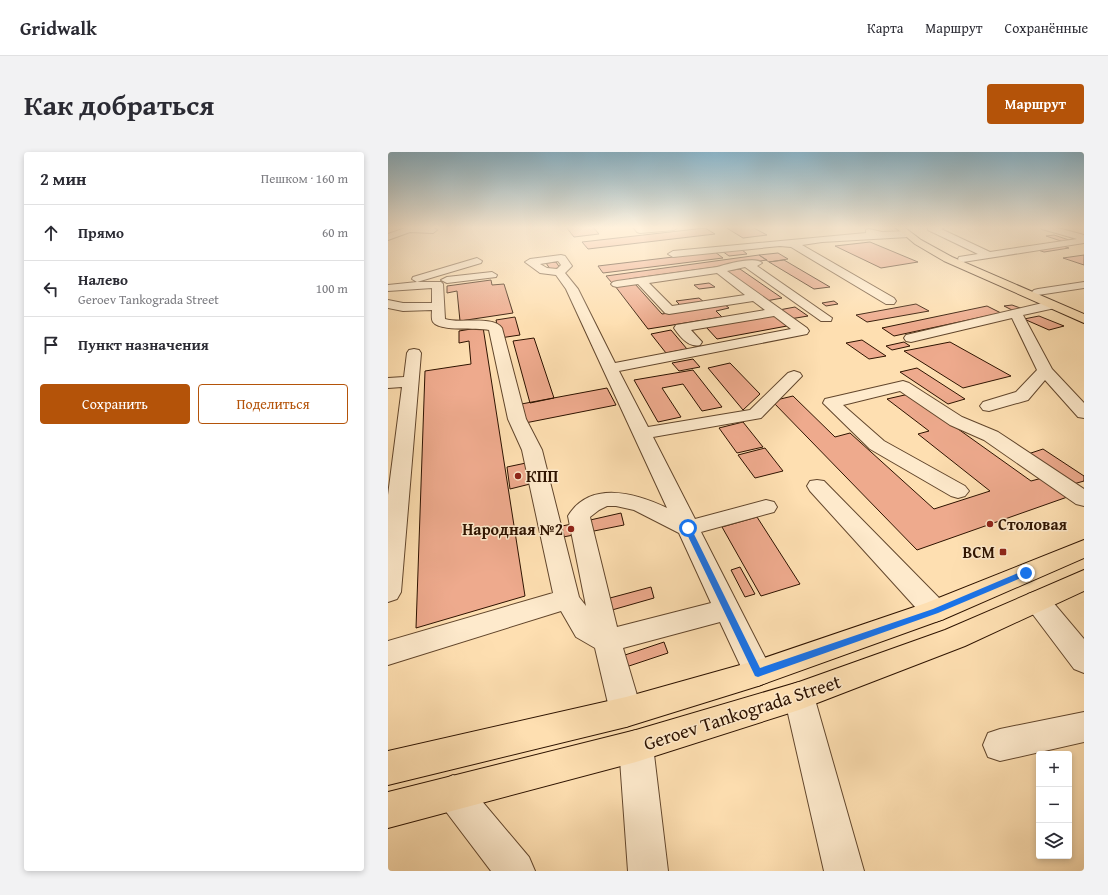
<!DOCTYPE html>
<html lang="ru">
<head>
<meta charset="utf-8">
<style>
	body { margin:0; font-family:"Gentium Book Plus",serif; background:#f2f2f3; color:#2b2b33 }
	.controls { position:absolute; right:12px; bottom:12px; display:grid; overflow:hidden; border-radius:4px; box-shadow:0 2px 6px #0003 }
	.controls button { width:36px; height:36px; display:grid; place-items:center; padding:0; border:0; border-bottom:1px solid #e1e1e2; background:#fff; color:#2b2b33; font:20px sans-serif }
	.stop { position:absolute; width:12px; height:12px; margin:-9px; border:3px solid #1a73e8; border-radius:50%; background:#fff }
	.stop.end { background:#1a73e8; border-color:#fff; box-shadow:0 1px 4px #0008 }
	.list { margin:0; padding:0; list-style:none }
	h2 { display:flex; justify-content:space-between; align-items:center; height:52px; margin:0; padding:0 16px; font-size:17px }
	h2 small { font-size:13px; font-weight:400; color:#7c7c81 }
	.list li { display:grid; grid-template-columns:26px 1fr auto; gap:12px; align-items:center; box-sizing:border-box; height:56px; padding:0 16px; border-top:1px solid #e1e1e2 }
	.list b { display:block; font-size:15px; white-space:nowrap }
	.list p { margin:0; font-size:13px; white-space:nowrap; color:#7c7c81 }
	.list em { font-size:13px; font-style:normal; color:#7c7c81 }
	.actions { display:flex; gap:8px; padding:12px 16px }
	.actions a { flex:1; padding:9px 0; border:1px solid #b45309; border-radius:4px; text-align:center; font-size:14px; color:#b45309 }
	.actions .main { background:#b45309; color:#fff }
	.icon { flex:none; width:22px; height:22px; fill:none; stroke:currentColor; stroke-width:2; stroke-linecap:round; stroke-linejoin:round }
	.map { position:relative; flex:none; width:696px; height:719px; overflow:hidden; border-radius:4px }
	header { display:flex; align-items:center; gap:24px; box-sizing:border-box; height:56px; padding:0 20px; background:#fff; border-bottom:1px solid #e1e1e2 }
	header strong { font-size:19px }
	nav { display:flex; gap:22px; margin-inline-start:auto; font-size:14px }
	.intro { display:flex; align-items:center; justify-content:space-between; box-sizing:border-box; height:96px; padding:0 24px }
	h1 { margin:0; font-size:28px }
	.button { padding:10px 18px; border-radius:4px; background:#b45309; color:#fff; font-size:14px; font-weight:700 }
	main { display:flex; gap:24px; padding:0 24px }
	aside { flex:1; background:#fff; border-radius:4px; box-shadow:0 2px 6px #0003 }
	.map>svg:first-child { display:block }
	.building { fill:#eeaa8d; stroke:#2e1300 }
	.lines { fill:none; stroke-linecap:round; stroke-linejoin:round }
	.minor-casing { stroke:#62462c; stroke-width:2 }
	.major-casing { stroke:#2e1300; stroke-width:2 }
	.minor { fill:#feeacc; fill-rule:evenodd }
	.major { fill:#fedfb1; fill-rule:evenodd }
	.route { fill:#1a73e8 }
	.poi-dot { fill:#8f2418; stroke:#feeacc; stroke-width:1.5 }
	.labels { text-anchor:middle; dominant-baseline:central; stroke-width:3; stroke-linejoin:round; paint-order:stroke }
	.poi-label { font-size:16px; font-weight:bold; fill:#2e1300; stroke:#feeacc; text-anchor:start }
	.near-street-label { font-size:19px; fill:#2e1300; stroke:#feeacc }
</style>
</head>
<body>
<header>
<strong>Gridwalk</strong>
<nav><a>Карта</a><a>Маршрут</a><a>Сохранённые</a></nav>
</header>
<div class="intro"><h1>Как добраться</h1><a class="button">Маршрут</a></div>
<main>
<aside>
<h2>2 мин<small>Пешком · 160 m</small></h2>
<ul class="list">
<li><svg class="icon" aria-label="ahead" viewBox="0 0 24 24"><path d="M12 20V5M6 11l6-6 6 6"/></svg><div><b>Прямо</b></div><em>60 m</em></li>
<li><svg class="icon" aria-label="left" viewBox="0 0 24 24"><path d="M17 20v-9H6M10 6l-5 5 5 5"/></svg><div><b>Налево</b><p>Geroev Tankograda Street</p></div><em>100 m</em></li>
<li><svg class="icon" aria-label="arrive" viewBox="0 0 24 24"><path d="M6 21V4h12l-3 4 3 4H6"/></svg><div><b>Пункт назначения</b></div></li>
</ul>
<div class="actions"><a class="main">Сохранить</a><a>Поделиться</a></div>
</aside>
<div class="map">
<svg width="696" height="719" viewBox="0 0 696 719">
	<rect width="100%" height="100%" fill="#fedfb1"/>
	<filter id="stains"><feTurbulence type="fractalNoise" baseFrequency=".005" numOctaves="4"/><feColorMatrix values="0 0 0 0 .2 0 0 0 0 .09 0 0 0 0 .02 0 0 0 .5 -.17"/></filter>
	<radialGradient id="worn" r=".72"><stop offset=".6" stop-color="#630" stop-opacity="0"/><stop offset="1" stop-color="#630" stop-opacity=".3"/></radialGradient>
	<path class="building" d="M178 75H205L211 82 186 85Z
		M337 75H364L379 83 355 86Z
		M317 76 327 82 200 97 194 90Z
		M666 83 687 90 679 91 658 84Z
		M482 90 530 110 493 116 447 94Z
		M672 93 681 96 656 100 647 97Z
		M353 97 359 102 341 104 334 99Z
		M327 100 335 106 215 121 210 114Z
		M390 101 400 107 381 110 371 103Z
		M371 103 379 108 241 127 243 129 224 131 218 124Z
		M696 103V113L675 106Z
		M396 108 442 135 426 137 381 110Z
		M168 110 172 116 162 117 158 111Z
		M352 117 394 146 378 149 337 119Z
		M103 128 104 133 116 132 125 161 72 169 69 139 59 141V134Z
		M321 131 327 135 311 137 306 133Z
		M247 132 274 162 336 152 341 156 328 159 334 165 260 177 227 134Z
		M311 146 316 150 292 153 288 149Z
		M446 149 450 152 438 154 434 151Z
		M528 152 541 159 479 170 468 163Z
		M624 153 635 157 626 159 616 154Z
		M599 154 613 161 506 184 494 176Z
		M407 155 420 164 402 167 391 158Z
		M385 163 399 174 329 187 318 175Z
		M651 164 676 174 661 178 636 167Z
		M127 165 132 183 112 186 108 168Z
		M95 175 137 444 28 476 37 219 83 212 81 189 71 191V179Z
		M283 178 299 197 278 201 263 182Z
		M146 186 166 246 142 251 125 189Z
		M474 188 498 204 481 207 458 191Z
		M516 190 522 194 504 198 498 194Z
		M562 190 623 224 575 236 516 199Z
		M305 207 312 215 291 219 284 211Z
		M342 211 372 242 355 258 320 216Z
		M529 216 577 247 560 252 512 220Z
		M305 218 334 255 314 259 295 232 274 236 293 265 270 270 246 228Z
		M219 236 228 253 132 272 128 253Z
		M521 242 643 329 658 325 685 343 529 398 384 249 405 244 447 285 462 281 546 357 602 339 530 282 541 279 499 247Z
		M355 270 375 295 349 301 331 276Z
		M377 296 395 319 367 326 350 303Z
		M655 297 696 324V329L682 333 637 303Z
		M138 311 142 332 122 337 119 315Z
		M233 361 236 373 191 382 189 371Z
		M369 365 412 432 373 444 334 375Z
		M189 371 191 382 175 385 174 374Z
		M352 415 367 442 357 445 343 418Z
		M263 435 266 446 224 458 222 446Z
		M276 490 280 501 235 516 231 505Z"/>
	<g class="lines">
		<g class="minor-casing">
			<path id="minor" d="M20 75H45L49 78 45 81 22 80 0 88V82Z
				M245 75H290L286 78 252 81 249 80Z
				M540 75H557L553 77 602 100 689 87 654 77 653 75H666L696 83V91L575 110 571 109 570 107 571 105 590 102 540 78Z
				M481 77 494 80 520 79 524 82 520 85 434 90 414 93 506 146 508 149 506 152H498L403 95 392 94 285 105 280 102 285 99 478 81V78Z
				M173 103 177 104 184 114 177 121 190 137 227 211 403 177 386 164 303 178 314 190 312 193C301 196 292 185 286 176L288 173 377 158 365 149 281 162 277 161 250 132 229 135 225 134 223 132 225 130 229 129 329 115C339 112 368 104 374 111L369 114 444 166 443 169H433L357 115 339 119 419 176 421 179 419 182 231 219 260 275 362 258 400 221 406 219 412 221 414 224 373 266 265 285 307 367 378 348 386 350 389 355 386 360 313 380 385 521 380 530 370 534 360 530 332 470 235 496 254 560 249 570 238 575 227 570 222 560 207 496 188 485 173 459 0 513V489L165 441 134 298 120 267 101 178C89 175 52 180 45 170 43 167 44 161 44 158L15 159 0 156V148L15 151H44V136L0 139V133L29 130 24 127 25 125 89 106 94 109 93 111 29 130H53L55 132 57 167C71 172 105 163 114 176L138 267 154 298 191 445 198 454 180 364C202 328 248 341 279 356L178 137 168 123 152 121 137 110 142 107ZM170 109 173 113 169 117 159 116 152 112ZM329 121 357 143 284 154 261 131ZM219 354H228L246 358 291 381 323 451 229 475 202 365 211 358Z
				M104 120 109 123 108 125 59 131 53 128 59 125Z
				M696 130V136L650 143 646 142 644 140 646 138 650 137Z
				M663 149 667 150 669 153 667 156 635 163 664 217 696 251V266L690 265 657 228 640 248 601 259 595 258 592 254 595 250 628 240 649 218 624 166 523 190 518 189 516 186 518 183Z
				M26 197 31 198 33 201 13 440 9 447 0 450V343L14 235 0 236V226L16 225 19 201 21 198Z
				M515 229 521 231 574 265 610 280 696 337V354L688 352 596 288 562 273 512 239 455 253 496 289 577 334 581 339 577 344 570 346 563 344 482 297 435 251 437 247Z
				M429 328 436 329 556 451 560 459 556 467 547 470 538 467 422 339 419 334 422 329Z
				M649 439 658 442 696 487V521L686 517 640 456 636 449 640 442Z
				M411 530 422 534 426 544 476 719H436L396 544 400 534Z
				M696 560V590L612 609 600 605 595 593 600 581 612 577Z
				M248 578 260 582 265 594 280 719H240L231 594 236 582Z
				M65 623 77 629 141 705 147 719H103L53 653 47 641 53 629Z"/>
		</g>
		<g class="major-casing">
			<path id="major" d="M507 75H516L533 88 564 105 696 162V171L556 109 527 92Z
				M696 388V406L556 467 370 534 238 575 0 633V599L238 545 370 508 538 451Z
				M696 418V439L577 494 411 558 248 610 0 676V640L248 578 411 530 557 478Z"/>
		</g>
		<use href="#minor" class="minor"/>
		<use href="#major" class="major"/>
	</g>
	<linearGradient id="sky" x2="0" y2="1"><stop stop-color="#8bb8ce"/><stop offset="0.43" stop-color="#fff1dc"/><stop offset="1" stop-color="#fff1dc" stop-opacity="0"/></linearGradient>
	<rect width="696" height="175" fill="url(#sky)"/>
	<path class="route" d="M300 373 303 376 372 516 545 457 635 419 638 418 641 421 640 423 550 461 370 525 367 524 296 376Z"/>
	<g class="poi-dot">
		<circle cx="130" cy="324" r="4"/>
		<circle cx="602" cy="372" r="4"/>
		<circle cx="183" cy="377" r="4"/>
		<rect x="611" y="396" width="8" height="8" rx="2"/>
	</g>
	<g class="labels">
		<g class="poi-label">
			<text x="138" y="324">КПП</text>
			<text x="610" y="372">Столовая</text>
			<text x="175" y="377" text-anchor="end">Народная №2</text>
			<text x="607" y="400" text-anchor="end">ВСМ</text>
		</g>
		<g class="near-street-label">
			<text transform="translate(354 560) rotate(-18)">Geroev Tankograda Street</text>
		</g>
	</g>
	<rect width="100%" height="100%" filter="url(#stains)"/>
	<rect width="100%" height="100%" fill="url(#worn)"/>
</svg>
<div class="controls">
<button>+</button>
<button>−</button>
<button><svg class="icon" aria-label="layers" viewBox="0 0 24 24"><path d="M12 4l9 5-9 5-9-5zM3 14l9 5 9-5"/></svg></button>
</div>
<div class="stop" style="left:300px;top:376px"></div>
<div class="stop end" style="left:638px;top:421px"></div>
</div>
</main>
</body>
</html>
